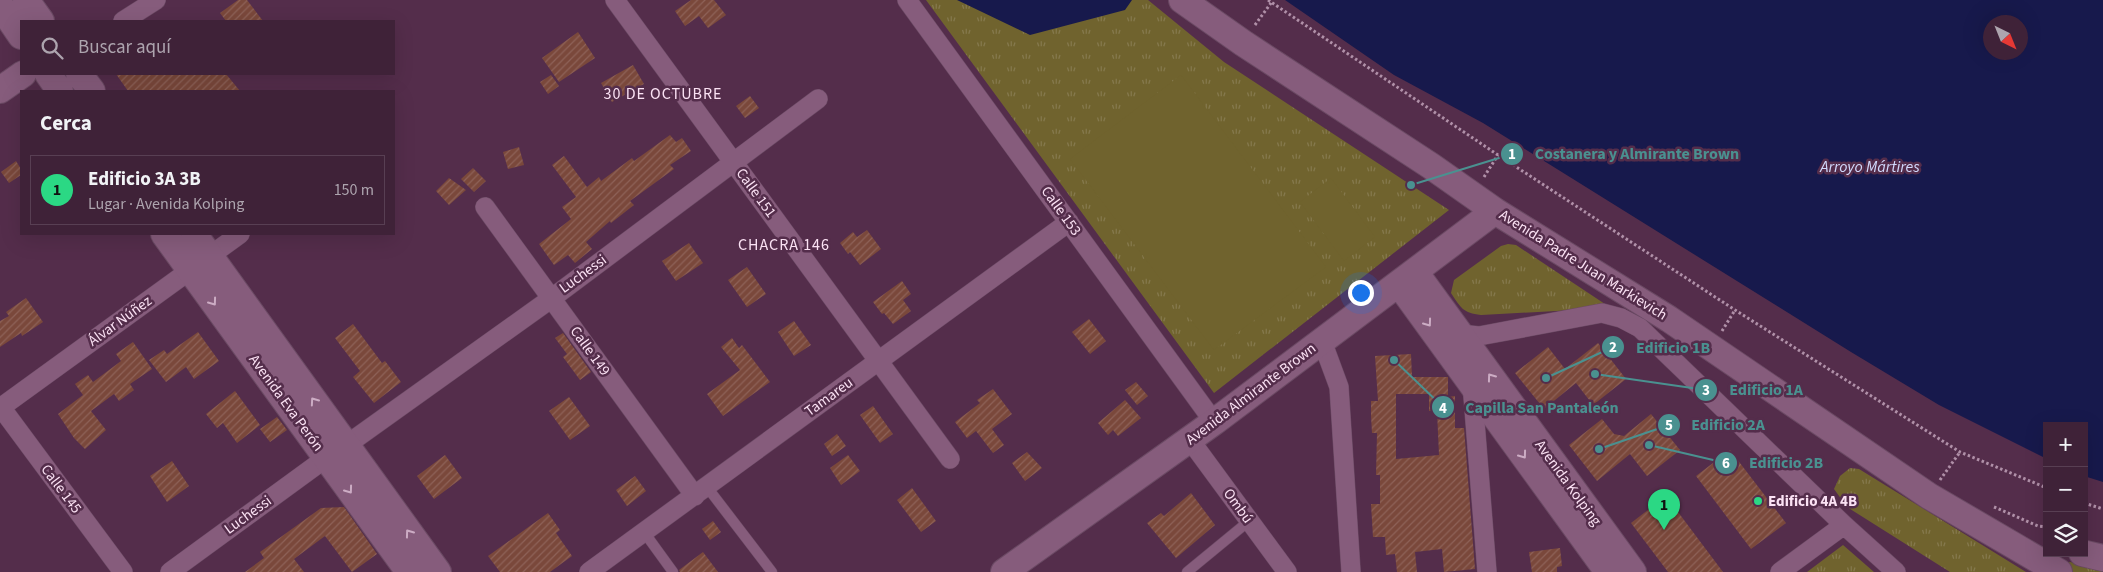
<!DOCTYPE html>
<html lang="es">
<head>
<meta charset="utf-8">
<style>
	body { margin:0; font-family:"Source Sans 3",sans-serif; background:#4a2f43; color:#f1f3f6 }
	.controls { position:absolute; right:15px; bottom:15px; display:grid; overflow:hidden; border-radius:0px; box-shadow:0 5px 20px #0002 }
	.controls button { width:45px; height:45px; display:grid; place-items:center; padding:0; border:0; border-bottom:1px solid #583f53; background:#3f2238; color:#f1f3f6; font:25px sans-serif }
	.compass { position:absolute; left:1983px; top:15px; width:45px; height:45px; border-radius:50%; background:#3f2238; box-shadow:0 5px 20px #0002; rotate:137deg }
	.you { position:absolute; left:1360px; top:292px; width:18px; height:18px; margin:-12px; border:4px solid #fff; border-radius:50%; background:#1a73e8; box-shadow:0 0 0 8px #1a73e833 }
	.badge { display:grid; place-items:center; width:32px; height:32px; border-radius:50%; background:#2bd884; color:#111; font-size:16px; font-weight:700 }
	.pin { position:absolute; translate:-50% -41px; filter:drop-shadow(0 1px 2px #0008) }
	.pin::after { content:''; position:absolute; top:26px; width:18px; height:15px; background:inherit; clip-path:polygon(0 0,100% 0,50% 100%) }
	.list { margin:0; padding:0; list-style:none }
	h2 { display:flex; justify-content:space-between; align-items:center; height:65px; margin:0; padding:0 20px; font-size:21px }
	h2 small { font-size:16px; font-weight:400; color:#ada4ae }
	.list li { display:grid; grid-template-columns:32px 1fr auto; gap:15px; align-items:center; box-sizing:border-box; height:70px; margin:0 10px 10px; padding:0 10px; border:1px solid #583f53; border-radius:0px }
	.list b { display:block; font-size:19px; white-space:nowrap }
	.list p { margin:0; font-size:16px; white-space:nowrap; color:#ada4ae }
	.list em { font-size:16px; font-style:normal; color:#ada4ae }
	.icon { flex:none; width:28px; height:28px; fill:none; stroke:currentColor; stroke-width:2; stroke-linecap:round; stroke-linejoin:round }
	.map { position:relative; flex:none; width:2103px; height:572px; overflow:hidden }
	.search { position:absolute; background:#3f2238; box-shadow:0 5px 20px #0002; left:20px; top:20px; width:375px; height:55px; display:flex; align-items:center; gap:12px; box-sizing:border-box; padding:0 18px; border-radius:0px; color:#ada4ae; font-size:19px }
	.panel { position:absolute; background:#3f2238; box-shadow:0 5px 20px #0002; left:20px; top:90px; width:375px; height:145px; border-radius:0px }
	.map>svg:first-child { display:block }
	.grass { fill:url(#grass-tufts) }
	.garden { fill:#70632e }
	.water { fill:#17194c; fill-rule:evenodd }
	.building { fill:url(#building-hatch); fill-rule:evenodd }
	.lines { fill:none; stroke-linecap:round; stroke-linejoin:round }
	.lane-casing { stroke:#6b4a64; stroke-width:11 }
	.street-casing { stroke:#6b4a64; stroke-width:20 }
	.secondary-casing { stroke:#6b4a64; stroke-width:28 }
	.path { stroke:#b090a8; stroke-width:3; stroke-dasharray:2.5 2.5; stroke-linecap:butt }
	.lane { stroke:#865c7c; stroke-width:10 }
	.street { stroke:#865c7c; stroke-width:19 }
	.secondary { stroke:#865c7c; stroke-width:26 }
	.oneway { stroke:#ccacc4 }
	.poi-dot { fill:#2bd884; stroke:#542d4b; stroke-width:2 }
	.labels { text-anchor:middle; dominant-baseline:central; stroke-width:5; stroke-linejoin:round; paint-order:stroke }
	.street-label { font-size:15px; fill:#fbe2f4; stroke:#542d4b }
	.poi-label { font-size:15px; font-weight:bold; fill:#fbe2f4; stroke:#542d4b; text-anchor:start }
	.neighbourhood-label { font-size:16px; letter-spacing:1px; fill:#fbe2f4; stroke:#542d4b }
	.water-label { font-size:16px; font-style:italic; fill:#d2dafd; stroke:#542d4b }
	.leader { fill:none; stroke:#4a9190; stroke-width:2 }
	.callout-dot { fill:#4a9190; stroke:#542d4b; stroke-width:2 }
	.mark-label { font-size:15px; text-anchor:middle; font-weight:bold; fill:#fff }
	.callout-label { font-size:16px; text-anchor:middle; font-weight:bold; fill:#4a9190; stroke:#542d4b; stroke-width:5; stroke-linejoin:round; paint-order:stroke }
</style>
</head>
<body>
<div class="map">
<svg width="2103" height="572" viewBox="0 0 2103 572">
	<defs>
		<pattern id="grass-tufts" width="24" height="20" patternUnits="userSpaceOnUse" patternTransform="scale(1.25)"><rect width="24" height="20" fill="#70632e"/><path d="M3 7l-1-3M5 7V3M7 7l1-3M15 17l-1-3M17 17v-4M19 17l1-3" fill="none" stroke="#85794d"/></pattern>
		<pattern id="building-hatch" width="6" height="6" patternUnits="userSpaceOnUse" patternTransform="scale(1.25)"><rect width="6" height="6" fill="#7a483b"/><path d="M-1 1l2-2M0 6l6-6M5 7l2-2" fill="none" stroke="#8e6258"/></pattern>
	</defs>
	<rect width="100%" height="100%" fill="#542d4b"/>
	<path class="grass" d="M926 0H1148L1224 62 1449 210 1214 393Z
		M1508 244 1516 245 1611 308 1481 315C1463 313 1461 308 1451 293L1454 280 1501 246Z
		M1850 468 1859 469 2026 572H1950L1847 507 1834 489 1840 476Z
		M1843 545 1874 572H1807Z
		M2070 562 2103 569V572H2070L2062 564Z"/>
	<path class="garden" d="M1181 75 1326 267 1214 350 1070 159Z
		M1331 178 1375 237 1344 261 1300 202Z"/>
	<path class="water" d="M957 0H1132L1125 10 1030 35Z
		M1285 0H2103V482L2084 476V426H2047V459L1939 405 1851 352 1483 123 1394 75ZM1990 22H2020V52H1990Z"/>
	<path class="building" d="M238 0H247L263 21H226L220 13Z
		M691 0H714L726 15 708 28 699 16 685 26 675 11Z
		M578 32 595 58 559 82 542 58Z
		M633 65 644 84 612 102 601 83Z
		M116 74H226L240 91H128Z
		M551 75 559 86 548 94 540 82Z
		M750 96 759 108 745 118 736 106Z
		M670 135 676 142 682 138 691 151 670 165 674 169 630 201 634 205 611 223 610 221 586 242 592 249 575 263 568 255 554 265 539 244 571 219 562 207 576 197 552 165 564 156 587 187 599 177 601 181 632 158 634 161Z
		M519 147 524 165 508 169 503 152Z
		M16 161 21 169V175L9 183 1 172Z
		M473 168 486 181 474 192 461 179Z
		M449 178 466 190 449 205 436 191Z
		M867 230 881 249 860 265 850 252 848 254 840 243 853 232 857 237Z
		M689 243 703 263 676 281 662 261Z
		M747 267 766 294 747 307 728 280Z
		M902 281 911 294 903 300 911 311 893 324 884 313 882 314 873 302Z
		M26 298 43 322 22 336 21 333 0 347V321L9 316 6 312Z
		M1089 319 1106 341 1090 354 1072 332Z
		M794 321 811 345 794 356 778 332Z
		M353 324 382 363 385 361 401 382 374 403 353 377 360 371 335 338Z
		M198 332 219 361 194 379 186 367 166 382 149 360 164 350 167 354Z
		M563 333 591 372 580 380 563 357 567 354 555 338Z
		M732 338 739 348 742 345 770 382 723 416 707 394 740 370 721 347Z
		M133 342 152 369 130 384 134 390 119 401 114 394 91 411 106 430 85 449 74 438 58 414 83 395 75 384 88 375 93 382 121 361 116 354Z
		M1598 343 1626 379 1593 405 1576 383 1544 409 1515 373 1548 347 1565 369Z
		M1411 354 1412 377H1448V397L1455 396V428H1464L1475 569 1444 572 1442 549 1415 552 1417 572H1397L1395 554 1386 555 1385 537H1373L1371 504H1380V475H1376L1377 433H1372L1371 416V401H1378L1375 356ZM1396 394H1429V411H1437L1439 455 1396 459Z
		M1136 382 1148 396 1137 405 1125 390Z
		M993 389 1012 414 992 429 1004 445 993 453 976 431 967 438 955 422 980 403 977 400Z
		M235 391 260 425 237 443 223 423 217 428 206 414Z
		M569 397 590 426 570 440 549 411Z
		M1125 400 1141 418 1118 436 1113 430 1108 435 1098 423Z
		M873 406 893 434 880 443 860 415Z
		M1651 414 1680 450 1647 476 1630 454 1597 481 1569 445 1602 419 1614 434 1624 436Z
		M277 417 287 430 270 442 260 429Z
		M837 434 846 446 832 456 824 444Z
		M1730 450 1786 523 1751 549 1696 476Z
		M1027 452 1042 468 1025 481 1012 463Z
		M445 455 462 478 434 499 417 476Z
		M848 455 860 471 841 485 830 468Z
		M172 461 189 486 167 502 150 476Z
		M635 476 646 491 627 506 616 490Z
		M912 488 936 521 921 532 897 500Z
		M1191 493 1215 525 1176 558 1147 523 1161 513 1164 516Z
		M1666 496 1723 572H1668L1631 523Z
		M344 507 377 554 352 572 325 536 294 559 304 572H245L264 558 260 552 321 508Z
		M548 513 560 530 556 533 572 556 550 572H500L488 556Z
		M713 521 721 532 710 540 702 529Z
		M1560 548 1562 566 1557 567V572H1532L1529 552Z
		M703 552 718 572H680L679 570Z"/>
	<g class="lines">
		<g class="lane-casing">
			<path id="lane" d="M707 487 772 572
				M644 532 673 572
				M1187 572 1249 521"/>
		</g>
		<g class="street-casing">
			<path id="street" d="M615 0 950 459
				M907 0 1214 422
				M123 21 156 0
				M485 207 695 496
				M1460 334 1479 336 1602 313 1621 318 1640 328 1844 525 1896 572
				M1322 341 1339 387 1351 572
				M1472 384 1487 572
				M0 406 123 572
				M0 408 240 234
				M1190 440 1287 572
				M345 446 552 298 818 99
				M170 572 326 458
				M589 572 1069 222
				M1780 572 1844 525"/>
		</g>
		<g class="secondary-casing">
			<path id="secondary" d="M26 0 41 21
				M1182 0 1243 43 1431 166 1495 211 1669 319 1929 496 2059 572
				M0 5 21 36
				M48 74 60 91
				M79 74 92 91
				M0 90 23 74
				M164 234 409 572
				M194 234 438 572
				M1415 272 1633 572
				M1399 284 1608 572
				M2082 553 2103 558
				M1004 572 1214 422 1495 211"/>
		</g>
		<path class="path" d="M1268 0 1498 155 1735 310 1960 452 2047 488
			M1255 25 1271 3
			M1484 177 1498 155
			M1722 331 1735 310
			M1940 480 1960 452
			M2084 503 2103 509
			M1994 507 2038 526 2047 527"/>
		<use href="#lane" class="lane"/>
		<use href="#street" class="street"/>
		<use href="#secondary" class="secondary"/>
	</g>
	<defs><path id="oneway-chevron" d="M-2-3.5L2.5 0L-2 3.5" fill="none" stroke-width="1.6" stroke-linecap="round" stroke-linejoin="round" transform="scale(1.25)"/></defs>
	<g class="oneway">
		<use href="#oneway-chevron" transform="translate(213 302) rotate(54)"/>
		<use href="#oneway-chevron" transform="translate(1428 323) rotate(54)"/>
		<use href="#oneway-chevron" transform="translate(1491 377) rotate(-126)"/>
		<use href="#oneway-chevron" transform="translate(314 401) rotate(-125)"/>
		<use href="#oneway-chevron" transform="translate(1523 455) rotate(54)"/>
		<use href="#oneway-chevron" transform="translate(349 490) rotate(54)"/>
		<use href="#oneway-chevron" transform="translate(409 533) rotate(-126)"/>
	</g>
	<circle class="poi-dot" cx="1758" cy="501" r="5"/>
	<g class="labels">
		<g class="street-label">
			<text transform="translate(756 193) rotate(54)">Calle 151</text>
			<text transform="translate(1061 211) rotate(54)">Calle 153</text>
			<text transform="translate(1583 265) rotate(32)">Avenida Padre Juan Markievich</text>
			<text transform="translate(583 274) rotate(-36)">Luchessi</text>
			<text transform="translate(120 321) rotate(-36)">Álvar Núñez</text>
			<text transform="translate(590 351) rotate(54)">Calle 149</text>
			<text transform="translate(1251 394) rotate(-37)">Avenida Almirante Brown</text>
			<text transform="translate(829 397) rotate(-36)">Tamareu</text>
			<text transform="translate(286 403) rotate(54)">Avenida Eva Perón</text>
			<text transform="translate(1568 483) rotate(54)">Avenida Kolping</text>
			<text transform="translate(61 489) rotate(53)">Calle 145</text>
			<text transform="translate(1238 506) rotate(54)">Ombú</text>
			<text transform="translate(248 515) rotate(-36)">Luchessi</text>
		</g>
		<g class="poi-label">
			<text x="1768" y="501">Edificio 4A 4B</text>
		</g>
		<g class="neighbourhood-label">
			<text x="663" y="94">30 DE OCTUBRE</text>
			<text x="784" y="245">CHACRA 146</text>
		</g>
		<g class="water-label">
			<text x="1870" y="167">Arroyo Mártires</text>
		</g>
	</g>
	<path class="leader" d="M1411 185L1512 154M1546 378L1613 347M1595 374L1706 390M1394 360L1443 407M1599 449L1669 425M1649 445L1726 463"/>
	<g class="callout-dot">
		<circle cx="1411" cy="185" r="5"/>
		<circle cx="1546" cy="378" r="5"/>
		<circle cx="1595" cy="374" r="5"/>
		<circle cx="1394" cy="360" r="5"/>
		<circle cx="1599" cy="449" r="5"/>
		<circle cx="1649" cy="445" r="5"/>
		<circle cx="1512" cy="154" r="12"/>
		<circle cx="1613" cy="347" r="12"/>
		<circle cx="1706" cy="390" r="12"/>
		<circle cx="1443" cy="407" r="12"/>
		<circle cx="1669" cy="425" r="12"/>
		<circle cx="1726" cy="463" r="12"/>
	</g>
	<g class="mark-label">
		<text x="1512" y="159">1</text>
		<text x="1613" y="352">2</text>
		<text x="1706" y="395">3</text>
		<text x="1443" y="413">4</text>
		<text x="1669" y="430">5</text>
		<text x="1726" y="468">6</text>
	</g>
	<g class="callout-label">
		<text x="1637" y="159">Costanera y Almirante Brown</text>
		<text x="1673" y="353">Edificio 1B</text>
		<text x="1766" y="395">Edificio 1A</text>
		<text x="1542" y="413">Capilla San Pantaleón</text>
		<text x="1728" y="430">Edificio 2A</text>
		<text x="1786" y="468">Edificio 2B</text>
	</g>
</svg>
<div class="controls">
<button>+</button>
<button>−</button>
<button><svg class="icon" aria-label="layers" viewBox="0 0 24 24"><path d="M12 4l9 5-9 5-9-5zM3 14l9 5 9-5"/></svg></button>
</div>
<svg class="compass" viewBox="-18 -18 36 36"><path d="M0-13l5 13h-10z" fill="#e53935"/><path d="M0 13l5-13h-10z" fill="#ada4ae"/></svg>
<div class="you"></div>
<div class="pin badge" style="left:1664px;top:530px">1</div>
<div class="search"><svg class="icon" aria-label="search" viewBox="0 0 24 24"><circle cx="10" cy="10" r="6"/><path d="M15 15l6 6"/></svg>Buscar aquí</div>
<section class="panel">
<h2>Cerca<small></small></h2>
<ul class="list">
<li><span class="badge">1</span><div><b>Edificio 3A 3B</b><p>Lugar · Avenida Kolping</p></div><em>150 m</em></li>
</ul>
</section>
</div>
</body>
</html>
